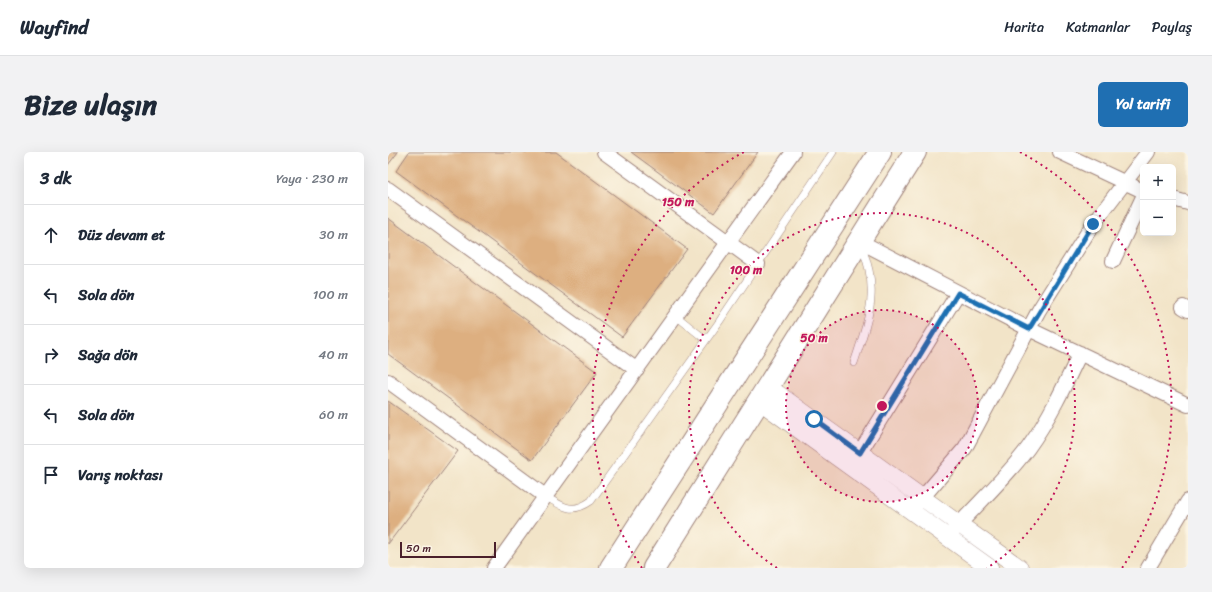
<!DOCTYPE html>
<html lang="tr">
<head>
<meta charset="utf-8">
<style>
	body { margin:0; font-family:Sriracha,sans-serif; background:#f2f2f3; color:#1f2937 }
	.controls { position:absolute; right:12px; top:12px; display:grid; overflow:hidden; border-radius:6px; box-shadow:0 4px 16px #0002 }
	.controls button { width:36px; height:36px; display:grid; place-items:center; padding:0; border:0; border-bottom:1px solid #e0e1e3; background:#fff; color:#1f2937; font:20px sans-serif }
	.scale { position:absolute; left:12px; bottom:10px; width:96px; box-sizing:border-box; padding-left:4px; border:2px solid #4a1f2b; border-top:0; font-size:11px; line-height:14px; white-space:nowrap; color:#4a1f2b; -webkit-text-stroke:3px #fcf5e5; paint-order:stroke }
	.stop { position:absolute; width:12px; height:12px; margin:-9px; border:3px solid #1f6fb2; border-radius:50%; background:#fff }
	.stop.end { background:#1f6fb2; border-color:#fff; box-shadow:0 1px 4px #0008 }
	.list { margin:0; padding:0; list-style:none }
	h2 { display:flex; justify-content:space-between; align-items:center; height:52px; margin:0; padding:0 16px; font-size:17px }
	h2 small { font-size:13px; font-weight:400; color:#747a83 }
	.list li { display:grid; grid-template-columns:26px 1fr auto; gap:12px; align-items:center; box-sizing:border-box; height:60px; padding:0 16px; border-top:1px solid #e0e1e3 }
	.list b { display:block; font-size:15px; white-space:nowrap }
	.list em { font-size:13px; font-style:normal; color:#747a83 }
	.icon { flex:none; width:22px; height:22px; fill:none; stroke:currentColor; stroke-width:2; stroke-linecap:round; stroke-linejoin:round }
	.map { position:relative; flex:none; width:800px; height:416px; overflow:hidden; border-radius:6px }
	header { display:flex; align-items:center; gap:24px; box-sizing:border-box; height:56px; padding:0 20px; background:#fff; border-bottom:1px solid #e0e1e3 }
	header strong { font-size:19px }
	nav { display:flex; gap:22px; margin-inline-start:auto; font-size:14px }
	.intro { display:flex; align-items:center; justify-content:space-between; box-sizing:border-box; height:96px; padding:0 24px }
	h1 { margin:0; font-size:28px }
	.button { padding:10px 18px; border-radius:6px; background:#1f6fb2; color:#fff; font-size:14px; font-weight:700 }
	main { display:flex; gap:24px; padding:0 24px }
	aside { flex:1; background:#fff; border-radius:6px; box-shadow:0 4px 16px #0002 }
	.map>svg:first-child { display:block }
	.building { fill:#ddaf80 }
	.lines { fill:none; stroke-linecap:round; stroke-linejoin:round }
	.service-casing { stroke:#9e827a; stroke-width:8 }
	.minor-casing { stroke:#9e827a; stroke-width:16 }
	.tertiary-casing { stroke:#9e827a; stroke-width:18 }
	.primary-casing { stroke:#9e827a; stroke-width:24 }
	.service { stroke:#fff; stroke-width:7 }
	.minor { stroke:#fff; stroke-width:14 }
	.tertiary { stroke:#fff; stroke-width:17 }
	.primary { stroke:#fff; stroke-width:22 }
	.route { stroke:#1f6fb2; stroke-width:5 }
	.ring { fill:none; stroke:#c2185b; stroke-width:2; stroke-dasharray:2 4 }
	.centre { fill:#c2185b; stroke:#fcf5e5; stroke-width:2 }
	.ring-label { font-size:12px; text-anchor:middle; font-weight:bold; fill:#c2185b; stroke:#fcf5e5; stroke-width:3; stroke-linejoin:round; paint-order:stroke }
</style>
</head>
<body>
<header>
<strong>Wayfind</strong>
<nav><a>Harita</a><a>Katmanlar</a><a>Paylaş</a></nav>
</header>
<div class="intro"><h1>Bize ulaşın</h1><a class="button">Yol tarifi</a></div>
<main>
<aside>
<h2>3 dk<small>Yaya · 230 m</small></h2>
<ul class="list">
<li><svg class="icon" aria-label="ahead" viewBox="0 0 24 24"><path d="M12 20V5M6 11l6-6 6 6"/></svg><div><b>Düz devam et</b></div><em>30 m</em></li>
<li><svg class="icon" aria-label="left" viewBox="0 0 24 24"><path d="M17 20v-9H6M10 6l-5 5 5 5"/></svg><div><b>Sola dön</b></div><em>100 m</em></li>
<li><svg class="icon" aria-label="right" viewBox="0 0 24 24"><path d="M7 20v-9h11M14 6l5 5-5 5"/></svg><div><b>Sağa dön</b></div><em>40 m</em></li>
<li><svg class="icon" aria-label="left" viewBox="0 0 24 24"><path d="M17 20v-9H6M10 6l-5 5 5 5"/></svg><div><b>Sola dön</b></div><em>60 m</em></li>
<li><svg class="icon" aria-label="arrive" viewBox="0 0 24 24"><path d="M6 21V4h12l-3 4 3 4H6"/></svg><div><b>Varış noktası</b></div></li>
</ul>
</aside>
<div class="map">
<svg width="800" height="416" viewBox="0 0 800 416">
	<rect width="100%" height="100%" fill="#fcf5e5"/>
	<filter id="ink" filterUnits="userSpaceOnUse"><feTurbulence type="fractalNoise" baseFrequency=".025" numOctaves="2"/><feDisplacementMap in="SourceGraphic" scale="8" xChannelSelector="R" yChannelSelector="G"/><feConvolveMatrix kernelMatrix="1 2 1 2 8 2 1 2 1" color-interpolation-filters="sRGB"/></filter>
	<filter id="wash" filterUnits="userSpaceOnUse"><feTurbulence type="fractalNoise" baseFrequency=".012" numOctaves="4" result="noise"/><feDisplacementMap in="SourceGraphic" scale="16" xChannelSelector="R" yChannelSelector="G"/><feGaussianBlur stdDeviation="0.9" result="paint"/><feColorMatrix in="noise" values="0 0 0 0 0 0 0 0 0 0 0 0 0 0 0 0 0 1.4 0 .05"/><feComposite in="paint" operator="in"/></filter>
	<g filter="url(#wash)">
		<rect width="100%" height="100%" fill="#f2e4c8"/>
		<g id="blocks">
			<path class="building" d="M0 0H10L0 13Z
				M21 0H168L299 97 234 185 8 19Z
				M243 0H370L326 61Z
				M0 66 209 220 144 308 0 202Z
				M0 249 70 299 0 392Z"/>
		</g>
	</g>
	<g filter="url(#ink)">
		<use href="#blocks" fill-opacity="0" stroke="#9e827a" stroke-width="1"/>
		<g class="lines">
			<g class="service-casing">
				<path id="service" d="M287 163 318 188
					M466 211C480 168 493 138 473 94
					M157 344C174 354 183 363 203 349L331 170 445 0"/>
			</g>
			<g class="minor-casing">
				<path id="minor" d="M216 0 370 112
					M672 0 755 39
					M0 37 249 218
					M785 47 800 51
					M471 89 641 177 800 253
					M725 109 755 45
					M795 155 800 158
					M0 229 157 344
					M466 310 570 141
					M528 353 577 296 651 158 705 72 760 0
					M564 380C589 352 618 326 640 296 661 267 677 233 692 201
					M106 416 405 0
					M760 416 800 349"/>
			</g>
			<g class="tertiary-casing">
				<path id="tertiary" d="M379 234 632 416
					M370 248 602 416"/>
			</g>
			<g class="primary-casing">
				<path id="primary" d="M223 416 492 0
					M266 416 527 0"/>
			</g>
			<use href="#service" class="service"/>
			<use href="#minor" class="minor"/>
			<use href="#tertiary" class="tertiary"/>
			<use href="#primary" class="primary"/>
		</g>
	</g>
	<g class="lines" filter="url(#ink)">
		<path class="route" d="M426 267 472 301 570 141 641 177 705 72"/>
	</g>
	<circle cx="494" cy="254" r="96" fill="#c2185b" fill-opacity=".12"/>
	<g class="ring">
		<circle cx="494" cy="254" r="96"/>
		<path d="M389 416A193 193 0 1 1 599 416"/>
		<path d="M254 416A289 289 0 0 1 356 0M632 0A289 289 0 0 1 734 416"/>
	</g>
	<circle cx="494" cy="254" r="6" class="centre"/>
	<g class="ring-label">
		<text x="290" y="54">150 m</text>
		<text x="358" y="122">100 m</text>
		<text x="426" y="190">50 m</text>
	</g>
</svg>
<div class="controls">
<button>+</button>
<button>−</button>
</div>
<div class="scale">50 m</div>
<div class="stop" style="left:426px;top:267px"></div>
<div class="stop end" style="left:705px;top:72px"></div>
</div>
</main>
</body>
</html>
